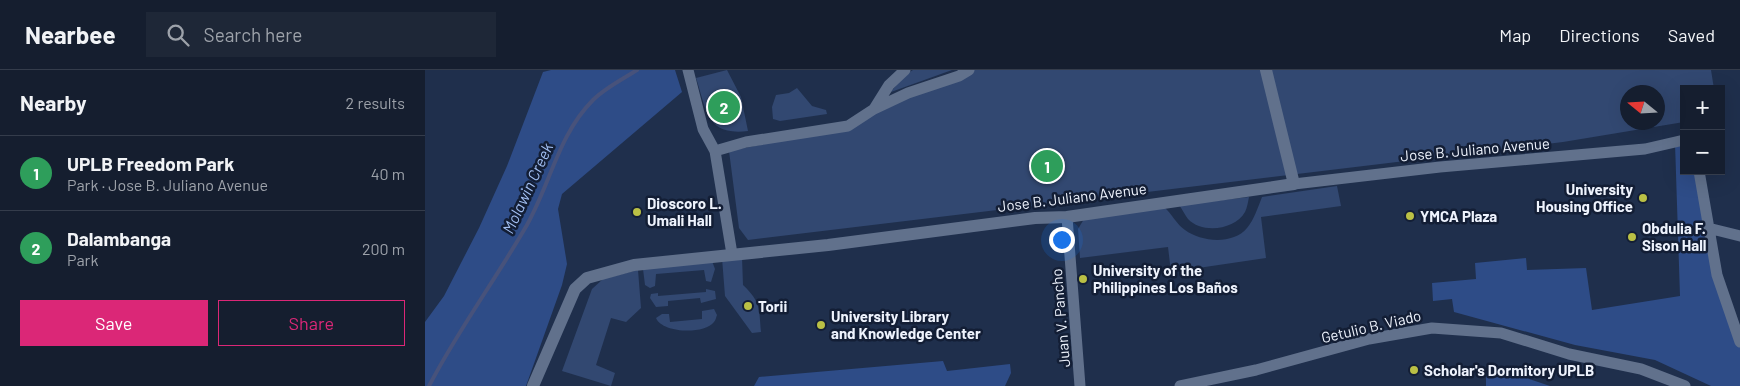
<!DOCTYPE html>
<html lang="en">
<head>
<meta charset="utf-8">
<style>
	body { margin:0; font-family:Barlow,sans-serif; background:#1e2737; color:#f1f3f6 }
	.controls { position:absolute; right:15px; top:15px; display:grid; overflow:hidden; border-radius:0px; box-shadow:0 5px 20px #0002 }
	.controls button { width:45px; height:45px; display:grid; place-items:center; padding:0; border:0; border-bottom:1px solid #343c4b; background:#151e2f; color:#f1f3f6; font:25px sans-serif }
	.compass { position:absolute; left:1195px; top:15px; width:45px; height:45px; border-radius:50%; background:#151e2f; box-shadow:0 5px 20px #0002; rotate:288deg }
	.you { position:absolute; left:636px; top:169px; width:18px; height:18px; margin:-12px; border:4px solid #fff; border-radius:50%; background:#1a73e8; box-shadow:0 0 0 8px #1a73e833 }
	.badge { display:grid; place-items:center; width:32px; height:32px; border-radius:50%; background:#db2777; color:#fff; font-size:16px; font-weight:700 }
	.pin { position:absolute; translate:-50% -50%; border:2px solid #fff; box-shadow:0 1px 5px #0006 }
	.list { margin:0; padding:0; list-style:none }
	h2 { display:flex; justify-content:space-between; align-items:center; height:65px; margin:0; padding:0 20px; font-size:21px }
	h2 small { font-size:16px; font-weight:400; color:#9da2aa }
	.list li { display:grid; grid-template-columns:32px 1fr auto; gap:15px; align-items:center; box-sizing:border-box; height:75px; padding:0 20px; border-top:1px solid #343c4b }
	.list b { display:block; font-size:19px; white-space:nowrap }
	.list p { margin:0; font-size:16px; white-space:nowrap; color:#9da2aa }
	.list em { font-size:16px; font-style:normal; color:#9da2aa }
	.actions { display:flex; gap:10px; padding:15px 20px }
	.actions a { flex:1; padding:11px 0; border:1px solid #db2777; border-radius:0px; text-align:center; font-size:18px; color:#db2777 }
	.actions .main { background:#db2777; color:#fff }
	.icon { flex:none; width:28px; height:28px; fill:none; stroke:currentColor; stroke-width:2; stroke-linecap:round; stroke-linejoin:round }
	.map { position:relative; flex:none; width:1315px; height:316px; overflow:hidden }
	header { display:flex; align-items:center; gap:30px; box-sizing:border-box; height:70px; padding:0 25px; background:#151e2f; border-bottom:1px solid #343c4b }
	header strong { font-size:24px }
	nav { display:flex; gap:28px; margin-inline-start:auto; font-size:18px }
	.search { width:350px; height:45px; background:#1e2737; display:flex; align-items:center; gap:12px; box-sizing:border-box; padding:0 18px; border-radius:0px; color:#9da2aa; font-size:19px }
	main { display:flex }
	aside { flex:1; background:#151e2f }
	.map>svg:first-child { display:block }
	.built { fill:#1f2f4c; fill-rule:evenodd }
	.green { fill:#324871; fill-rule:evenodd }
	.forest { fill:#2e4c87 }
	.lines { fill:none; stroke-linecap:round; stroke-linejoin:round }
	.stream { stroke:#47527b; stroke-width:4 }
	.minor { stroke:#61718c; stroke-width:11 }
	.tertiary { stroke:#61718c; stroke-width:12 }
	.poi-dot { fill:#bac045; stroke:#131e35; stroke-width:2 }
	.labels { text-anchor:middle; dominant-baseline:central; stroke-width:5; stroke-linejoin:round; paint-order:stroke }
	.street-label { font-size:15px; fill:#eef3fd; stroke:#131e35 }
	.poi-label { font-size:15px; font-weight:bold; fill:#eef3fd; stroke:#131e35; text-anchor:start }
	.water-label { font-size:16px; font-style:italic; fill:#a2bff2; stroke:#131e35 }
</style>
</head>
<body>
<header>
<strong>Nearbee</strong>
<div class="search"><svg class="icon" aria-label="search" viewBox="0 0 24 24"><circle cx="10" cy="10" r="6"/><path d="M15 15l6 6"/></svg>Search here</div>
<nav><a>Map</a><a>Directions</a><a>Saved</a></nav>
</header>
<main>
<aside>
<h2>Nearby<small>2 results</small></h2>
<ul class="list">
<li><span class="badge" style="background:#2e9e5b">1</span><div><b>UPLB Freedom Park</b><p>Park · Jose B. Juliano Avenue</p></div><em>40 m</em></li>
<li><span class="badge" style="background:#2e9e5b">2</span><div><b>Dalambanga</b><p>Park</p></div><em>200 m</em></li>
</ul>
<div class="actions"><a class="main">Save</a><a>Share</a></div>
</aside>
<div class="map">
<svg width="1315" height="316" viewBox="0 0 1315 316">
	<rect width="100%" height="100%" fill="#1c283f"/>
	<path class="built" d="M0 0H1315V316H0ZM1259 19H1296V101H1259ZM1202 22H1232V52H1202Z"/>
	<path class="green" d="M302 0 316 27 323 61C281 66 282 41 271 8Z
		M488 0H527L466 22 478 6Z
		M549 0H1286L1289 19H1259V52L1138 72 323 170 314 158 304 81 427 57 459 34ZM1202 22H1232V52H1202Z
		M372 18 387 36 401 40 402 44 355 51 348 49 347 37 351 25 364 23Z
		M912 116 916 136 836 147 841 188 746 202 743 177 655 188 653 159 659 149 739 137C747 144 752 155 760 160 776 172 808 175 822 158 829 150 833 137 837 127Z
		M824 127C823 132 822 138 820 142 810 160 777 164 763 149 760 145 757 139 754 135Z
		M317 187 318 215C336 232 334 239 336 262L327 263 300 226 297 188Z
		M287 191 290 199 286 212 281 211 279 200 231 204 230 216 225 218 220 215 218 199Z
		M213 200 216 238 201 252 186 248 171 295 190 303 186 316 137 301 167 219 178 209Z
		M281 219 290 221 291 229 276 233 275 228 243 231V236L231 237 225 228 226 224 233 223V226L281 222Z
		M289 239 292 245C291 247 291 250 289 252 279 265 237 263 231 248L237 244H244L245 252 277 249V241Z"/>
	<path class="forest" d="M126 0H250L257 22 137 124 133 139 142 194 137 215 101 316H0V252L19 226 54 158 82 96 118 2Z
		M1259 71V101H1271L1315 275V316H1286L1230 290 1150 275 1029 242 1027 229 1008 231 1007 213 1051 209 1050 193 1101 188 1102 200 1161 198 1167 240 1255 226 1250 73Z
		M518 291 522 301 585 294 586 303 580 316H329L334 307Z
		M1065 296 1125 316H1061V303Z"/>
	<g class="lines">
		<path class="stream" d="M4 316C32 262 68 213 99 160 125 117 132 66 168 30 180 18 198 9 212 0"/>
		<path class="minor" d="M263 0 278 59 290 81 307 184
			M449 39 464 15 480 0
			M290 81 321 72 423 56 449 39 483 23 534 6 544 0
			M1274 101 1292 205 1315 272
			M869 114 1015 97 1220 79 1259 70
			M642 147 655 316
			M1283 158 1315 166
			M755 316 831 300 944 269 1007 258 1076 263 1144 284 1216 299 1260 316"/>
		<path class="tertiary" d="M108 316 150 219 162 208 209 195 403 175 610 148 642 147 869 114 841 0"/>
	</g>
	<g class="poi-dot">
		<circle cx="1218" cy="128" r="5"/>
		<circle cx="212" cy="142" r="5"/>
		<circle cx="985" cy="146" r="5"/>
		<circle cx="1207" cy="167" r="5"/>
		<circle cx="658" cy="209" r="5"/>
		<circle cx="323" cy="236" r="5"/>
		<circle cx="396" cy="255" r="5"/>
		<circle cx="989" cy="300" r="5"/>
	</g>
	<g class="labels">
		<g class="street-label">
			<text transform="translate(1050 79) rotate(-5)">Jose B. Juliano Avenue</text>
			<text transform="translate(647 127) rotate(-7)">Jose B. Juliano Avenue</text>
			<text transform="translate(635 248) rotate(-95)">Juan V. Pancho</text>
			<text transform="translate(946 256) rotate(-13)">Getulio B. Viado</text>
		</g>
		<g class="poi-label">
			<text x="1208" y="119" text-anchor="end">University<tspan x="1208" dy="17">Housing Office</tspan></text>
			<text x="222" y="133">Dioscoro L.<tspan x="222" dy="17">Umali Hall</tspan></text>
			<text x="995" y="146">YMCA Plaza</text>
			<text x="1217" y="158">Obdulia F.<tspan x="1217" dy="17">Sison Hall</tspan></text>
			<text x="668" y="200">University of the<tspan x="668" dy="17">Philippines Los Baños</tspan></text>
			<text x="333" y="236">Torii</text>
			<text x="406" y="246">University Library<tspan x="406" dy="17">and Knowledge Center</tspan></text>
			<text x="999" y="300">Scholar's Dormitory UPLB</text>
		</g>
		<g class="water-label">
			<text transform="translate(102 118) rotate(-65)">Molawin Creek</text>
		</g>
	</g>
</svg>
<div class="controls">
<button>+</button>
<button>−</button>
</div>
<svg class="compass" viewBox="-18 -18 36 36"><path d="M0-13l5 13h-10z" fill="#e53935"/><path d="M0 13l5-13h-10z" fill="#9da2aa"/></svg>
<div class="you"></div>
<div class="pin badge" style="left:622px;top:96px;background:#2e9e5b">1</div>
<div class="pin badge" style="left:299px;top:37px;background:#2e9e5b">2</div>
</div>
</main>
</body>
</html>
